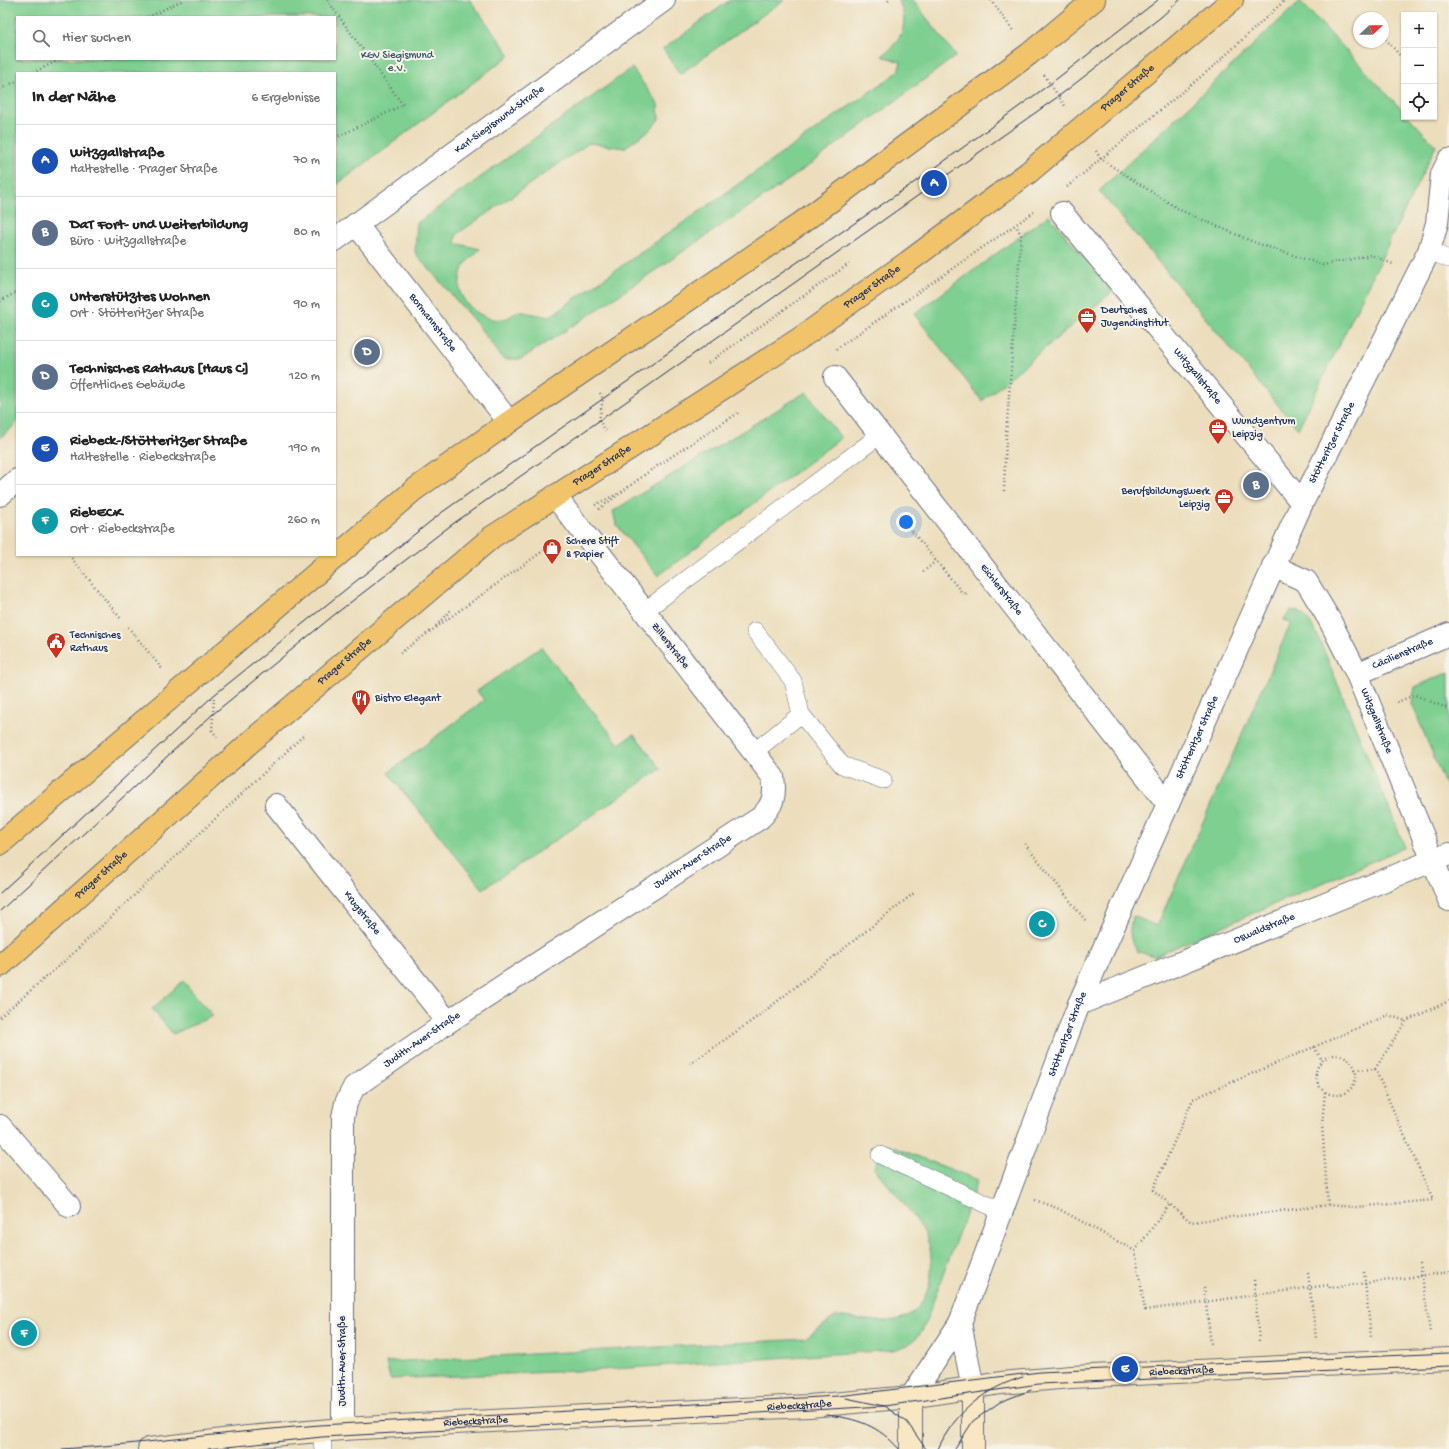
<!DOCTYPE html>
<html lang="de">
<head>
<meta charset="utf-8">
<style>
	body { margin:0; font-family:"Gochi Hand",sans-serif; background:#f6f6f6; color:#222 }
	.controls { position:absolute; right:12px; top:12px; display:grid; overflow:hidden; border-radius:0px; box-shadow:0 1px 3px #0004 }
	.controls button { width:36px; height:36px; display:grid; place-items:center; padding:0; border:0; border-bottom:1px solid #e0e0e0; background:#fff; color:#222; font:20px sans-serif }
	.compass { position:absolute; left:1353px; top:12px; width:36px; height:36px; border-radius:50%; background:#fff; box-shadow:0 1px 3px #0004; rotate:68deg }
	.you { position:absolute; left:906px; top:522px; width:14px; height:14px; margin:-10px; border:3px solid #fff; border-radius:50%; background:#1a73e8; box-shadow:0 0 0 6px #1a73e833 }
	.badge { display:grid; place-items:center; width:26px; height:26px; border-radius:50%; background:#c8321e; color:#fff; font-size:13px; font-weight:700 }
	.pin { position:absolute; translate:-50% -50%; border:2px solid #fff; box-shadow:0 1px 4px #0006 }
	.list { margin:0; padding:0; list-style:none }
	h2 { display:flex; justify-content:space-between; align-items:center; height:52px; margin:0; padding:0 16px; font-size:17px }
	h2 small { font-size:13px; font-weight:400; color:#767676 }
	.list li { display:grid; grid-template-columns:26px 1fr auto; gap:12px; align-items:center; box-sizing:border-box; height:72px; padding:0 16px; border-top:1px solid #e0e0e0 }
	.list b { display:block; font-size:15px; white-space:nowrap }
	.list p { margin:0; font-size:13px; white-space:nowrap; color:#767676 }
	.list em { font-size:13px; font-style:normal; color:#767676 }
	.icon { flex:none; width:22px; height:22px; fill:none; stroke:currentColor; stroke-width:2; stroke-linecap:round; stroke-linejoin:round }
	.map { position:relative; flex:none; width:1449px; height:1449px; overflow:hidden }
	.search { position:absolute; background:#fff; box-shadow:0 1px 3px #0004; left:16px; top:16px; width:320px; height:44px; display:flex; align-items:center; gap:10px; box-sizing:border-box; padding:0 14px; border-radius:0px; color:#767676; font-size:15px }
	.panel { position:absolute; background:#fff; box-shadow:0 1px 3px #0004; left:16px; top:72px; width:320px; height:484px; border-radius:0px }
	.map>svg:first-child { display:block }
	.green { fill:#7ecf90; stroke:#4c7f77; fill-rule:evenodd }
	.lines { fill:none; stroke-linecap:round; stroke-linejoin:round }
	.lane-casing { stroke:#646c7f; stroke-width:18 }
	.street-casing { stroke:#646c7f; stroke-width:24 }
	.secondary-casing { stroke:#646c7f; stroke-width:24 }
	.primary-casing { stroke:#646c7f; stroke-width:24 }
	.path { stroke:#646c7f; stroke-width:2.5; stroke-dasharray:1 3; stroke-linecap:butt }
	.lane { stroke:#fff; stroke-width:17 }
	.street { stroke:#fff; stroke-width:22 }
	.secondary { stroke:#f9e7c3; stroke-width:22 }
	.primary { stroke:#f1c36a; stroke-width:22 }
	.tram { stroke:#1b2f5e; stroke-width:1 }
	.labels { text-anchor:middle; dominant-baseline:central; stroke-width:4; stroke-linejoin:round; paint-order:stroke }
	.park-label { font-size:11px; fill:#34576a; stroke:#f7f3e8 }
	.street-label { font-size:11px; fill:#1b2f5e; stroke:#f7f3e8 }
	.poi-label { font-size:11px; fill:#1b2f5e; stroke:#f7f3e8; text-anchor:start }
</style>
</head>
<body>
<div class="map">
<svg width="1449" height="1449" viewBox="0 0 1449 1449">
	<rect width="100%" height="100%" fill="#f7f3e8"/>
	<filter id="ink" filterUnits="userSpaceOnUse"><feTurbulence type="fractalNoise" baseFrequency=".025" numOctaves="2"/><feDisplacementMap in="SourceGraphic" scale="8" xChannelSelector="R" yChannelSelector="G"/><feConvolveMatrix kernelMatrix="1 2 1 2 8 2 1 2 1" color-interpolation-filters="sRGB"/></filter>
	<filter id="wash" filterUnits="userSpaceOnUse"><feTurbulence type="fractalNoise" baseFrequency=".012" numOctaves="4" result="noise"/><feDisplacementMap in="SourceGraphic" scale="16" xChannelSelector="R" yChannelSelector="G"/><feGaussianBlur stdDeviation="0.9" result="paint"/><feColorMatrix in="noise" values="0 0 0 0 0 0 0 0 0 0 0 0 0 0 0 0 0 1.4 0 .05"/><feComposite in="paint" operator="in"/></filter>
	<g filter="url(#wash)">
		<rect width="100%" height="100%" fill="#ecdebc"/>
		<path class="green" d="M0 0H470L510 55 335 186V73H17V423L0 438ZM17 17H335V59H17Z
			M730 0H784L680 74 663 49Z
			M898 0H913L956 56 793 177 585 318 521 359H503L477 324 415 253 417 223 632 68 658 104 659 119 651 129 624 148 589 143 457 234 455 243 480 249C475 255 464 263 462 270 460 276 459 286 460 292 466 308 487 323 504 319 509 318 514 314 518 311L549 317 898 72 901 62 882 56C901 41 911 24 898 0Z
			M1300 1 1404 112V117H1409L1436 146 1298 429 1099 191Z
			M1049 215 1112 292 982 401 914 314Z
			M806 392 841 438 658 576 616 524 613 511Z
			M1291 610C1305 611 1310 623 1317 634L1405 847 1155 956 1138 952C1129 939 1128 931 1133 916L1157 926 1291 623 1284 620Z
			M541 647 619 744 634 734 661 769 483 889 388 773 484 700 477 691Z
			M1449 672V794L1412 704 1415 687Z
			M183 981 213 1016 173 1034 152 1009Z
			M886 1144 978 1180 922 1332 908 1345 893 1350 600 1370 390 1379 386 1362 805 1339 836 1316C857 1318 883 1325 903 1318 934 1307 938 1255 923 1230 909 1208 890 1188 874 1168Z"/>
	</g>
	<g filter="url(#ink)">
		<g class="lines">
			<g class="lane-casing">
				<path id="lane" d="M1429 251 1449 259
					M643 612 880 435
					M801 714 842 765 883 780
					M754 752 801 714 793 681 755 631
					M880 1155 1001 1211
					M321 1431 323 1449"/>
			</g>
			<g class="street-casing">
				<g id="street">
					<path id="s1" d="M1062 213 1302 503"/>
					<path id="s2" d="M356 224 509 422"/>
					<path id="s3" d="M335 240 664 0"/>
					<path id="s4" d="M835 377 1168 804"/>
					<path d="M0 495 17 480"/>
					<path id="s5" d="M1273 566 1306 581 1329 619 1357 674 1449 900"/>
					<path id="s6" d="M1357 674 1449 634"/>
					<path id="s7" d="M276 805 448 1022"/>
					<path id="s8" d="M1079 1004 1449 854"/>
					<path d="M0 1126 69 1206"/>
					<path d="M960 1323 973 1388"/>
					<path id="s9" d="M911 1397 960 1323 1079 1004 1302 503 1429 251 1437 223 1442 174 1449 160"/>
					<path id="s10" d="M343 1429V1117L346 1103 354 1087 448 1022 760 818C773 806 776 795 773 777L555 496"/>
				</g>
			</g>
			<g class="secondary-casing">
				<g id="secondary">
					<path id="s11" d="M149 1449 248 1437 343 1429 587 1416 809 1406 911 1397 1001 1383 1071 1377 1449 1359"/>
					<path d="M911 1449V1397"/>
					<path d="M973 1449V1388"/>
				</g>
			</g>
			<g class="primary-casing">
				<g id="primary">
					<path d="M0 844 414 490 509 422 797 226 1029 54 1094 0"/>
					<path id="s12" d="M0 966 256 737 492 537 799 339 908 262 1029 172 1232 0"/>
				</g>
			</g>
			<path class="path" d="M327 0 403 105 335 138
				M991 0 1014 32
				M888 1 889 0
				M148 17 183 0
				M1383 36 1404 60
				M33 73 61 59
				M1044 75 1065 106
				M0 89 17 81
				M1096 151 1100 158 1116 169 1180 210 1256 243 1323 265 1371 255 1393 264
				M1067 187 1215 65 1285 0
				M0 301 17 292
				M836 349 1034 212
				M708 363 849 264
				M600 393 603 399 599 420 606 431
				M1004 491 1006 436 1021 235 1016 225
				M595 505 617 494
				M599 509 651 470 738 413
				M913 520 907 525 964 595 968 592
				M69 555 121 619
				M923 572 936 561
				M436 626 452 609
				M128 627 163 670
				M400 653 557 541
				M214 698 212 730 217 737
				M1397 702 1415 695 1449 709
				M1025 844 1086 921
				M0 1017 68 958 305 734
				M1314 1047 1322 1060
				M1316 1075a20 20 0 1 1 40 0a20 20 0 1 1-40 0Z
				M690 1064 760 1015 914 893
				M1375 1069 1433 1200 1356 1207 1328 1205 1191 1222 1153 1190 1193 1099 1388 1015 1406 1021
				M1375 1069 1406 1021 1449 1001
				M1355 1070 1375 1069
				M1325 1092 1322 1124 1328 1205
				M1035 1200 1059 1209 1135 1251 1145 1310 1329 1285 1330 1288 1449 1272
				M1135 1251 1170 1204
				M1420 1263 1430 1332
				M1364 1272 1371 1337
				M1308 1273 1316 1338
				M1254 1280 1259 1342
				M1204 1287 1211 1344"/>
			<use href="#lane" class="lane"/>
			<use href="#street" class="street"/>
			<use href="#secondary" class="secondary"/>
			<use href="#primary" class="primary"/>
			<path class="tram" d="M0 893 214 695 441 513 767 283 928 173 1050 84 1158 0
				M0 911 213 714 334 615 450 526 1059 96 1161 17 1180 0
				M846 1398 884 1406 907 1422 926 1449
				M826 1415C857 1418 879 1426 899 1449
				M62 1449C148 1444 234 1431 320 1425L838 1396 1040 1372 1449 1353
				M208 1449 322 1437 884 1406 1039 1384 1449 1366
				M938 1449C954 1413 985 1388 1023 1377
				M955 1449 973 1421 1000 1402 1031 1390"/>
		</g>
	</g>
	<defs>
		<g id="office-pin" transform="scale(1)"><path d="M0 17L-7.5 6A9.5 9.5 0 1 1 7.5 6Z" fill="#c8321e" stroke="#f7f3e8"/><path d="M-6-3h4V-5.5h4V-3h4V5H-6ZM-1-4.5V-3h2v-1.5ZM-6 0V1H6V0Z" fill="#fff"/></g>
		<g id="shop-pin" transform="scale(1)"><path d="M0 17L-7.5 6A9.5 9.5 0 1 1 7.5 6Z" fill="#c8321e" stroke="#f7f3e8"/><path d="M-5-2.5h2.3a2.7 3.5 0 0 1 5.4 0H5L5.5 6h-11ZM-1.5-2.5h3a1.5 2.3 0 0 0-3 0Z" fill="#fff"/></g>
		<g id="civic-pin" transform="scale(1)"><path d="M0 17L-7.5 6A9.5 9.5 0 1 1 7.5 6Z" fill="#c8321e" stroke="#f7f3e8"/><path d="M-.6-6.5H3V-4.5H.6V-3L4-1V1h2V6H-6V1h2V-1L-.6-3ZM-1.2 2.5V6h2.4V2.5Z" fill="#fff"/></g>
		<g id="restaurant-pin" transform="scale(1)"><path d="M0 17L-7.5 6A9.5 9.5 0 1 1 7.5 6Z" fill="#c8321e" stroke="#f7f3e8"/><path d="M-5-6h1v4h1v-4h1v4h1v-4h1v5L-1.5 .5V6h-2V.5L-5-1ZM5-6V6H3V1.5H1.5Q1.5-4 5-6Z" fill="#fff"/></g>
	</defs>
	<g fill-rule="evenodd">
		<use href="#office-pin" x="1087" y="317"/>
		<use href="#office-pin" x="1218" y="428"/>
		<use href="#office-pin" x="1224" y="498"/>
		<use href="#shop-pin" x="552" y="548"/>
		<use href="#civic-pin" x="56" y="642"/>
		<use href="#restaurant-pin" x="361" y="699"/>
	</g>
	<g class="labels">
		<g class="park-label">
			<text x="397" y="56">KGV Siegismund<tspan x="397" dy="13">e.V.</tspan></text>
		</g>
		<g class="street-label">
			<text stroke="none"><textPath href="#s12" startOffset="1432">Prager Straße</textPath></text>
			<text stroke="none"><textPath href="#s3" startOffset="204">Karl-Siegismund-Straße</textPath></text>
			<text stroke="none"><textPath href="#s12" startOffset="1108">Prager Straße</textPath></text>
			<text stroke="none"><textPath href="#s2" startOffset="125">Bormannstraße</textPath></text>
			<text stroke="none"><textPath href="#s1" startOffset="212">Witzgallstraße</textPath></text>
			<text stroke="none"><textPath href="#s9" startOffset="1045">Stötteritzer Straße</textPath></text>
			<text stroke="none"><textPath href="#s12" startOffset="784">Prager Straße</textPath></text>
			<text stroke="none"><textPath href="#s4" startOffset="270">Eichlerstraße</textPath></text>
			<text transform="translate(670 646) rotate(52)">Zillerstraße</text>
			<text stroke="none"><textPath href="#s6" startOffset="50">Cäcilienstraße</textPath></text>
			<text stroke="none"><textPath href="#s12" startOffset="460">Prager Straße</textPath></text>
			<text stroke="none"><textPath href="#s5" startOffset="193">Witzgallstraße</textPath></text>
			<text stroke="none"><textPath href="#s9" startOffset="721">Stötteritzer Straße</textPath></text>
			<text stroke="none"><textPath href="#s10" startOffset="751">Judith-Auer-Straße</textPath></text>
			<text stroke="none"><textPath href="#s12" startOffset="136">Prager Straße</textPath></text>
			<text stroke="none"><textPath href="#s7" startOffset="138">Krugstraße</textPath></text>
			<text stroke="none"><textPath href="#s8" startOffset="200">Oswaldstraße</textPath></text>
			<text stroke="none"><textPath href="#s9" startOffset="397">Stötteritzer Straße</textPath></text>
			<text stroke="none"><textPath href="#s10" startOffset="427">Judith-Auer-Straße</textPath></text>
			<text transform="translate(343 1361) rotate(-90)">Judith-Auer-Straße</text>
			<text stroke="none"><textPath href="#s11" startOffset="1036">Riebeckstraße</textPath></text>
			<text stroke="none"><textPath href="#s11" startOffset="652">Riebeckstraße</textPath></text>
			<text stroke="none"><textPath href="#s11" startOffset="328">Riebeckstraße</textPath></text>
		</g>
		<g class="poi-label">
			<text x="1101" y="311">Deutsches<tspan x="1101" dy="13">Jugendinstitut</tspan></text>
			<text x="1232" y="422">Wundzentrum<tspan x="1232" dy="13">Leipzig</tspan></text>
			<text x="1210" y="492" text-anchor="end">Berufsbildungswerk<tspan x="1210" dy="13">Leipzig</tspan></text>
			<text x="566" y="542">Schere Stift<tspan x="566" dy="13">&amp; Papier</tspan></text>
			<text x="70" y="636">Technisches<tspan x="70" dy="13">Rathaus</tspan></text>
			<text x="375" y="699">Bistro Elegant</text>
		</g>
	</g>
</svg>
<div class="controls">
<button>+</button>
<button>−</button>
<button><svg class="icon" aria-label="locate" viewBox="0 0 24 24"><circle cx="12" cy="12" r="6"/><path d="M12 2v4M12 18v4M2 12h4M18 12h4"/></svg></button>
</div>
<svg class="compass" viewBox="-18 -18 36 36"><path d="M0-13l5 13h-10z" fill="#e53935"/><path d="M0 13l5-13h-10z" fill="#767676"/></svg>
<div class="you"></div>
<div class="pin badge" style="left:934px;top:183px;background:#1a4fb4">A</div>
<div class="pin badge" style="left:1256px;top:485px;background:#5c6f8a">B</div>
<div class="pin badge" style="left:1042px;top:924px;background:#0f9aa8">C</div>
<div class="pin badge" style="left:367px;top:352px;background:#5c6f8a">D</div>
<div class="pin badge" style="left:1125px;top:1369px;background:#1a4fb4">E</div>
<div class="pin badge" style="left:24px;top:1333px;background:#0f9aa8">F</div>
<div class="search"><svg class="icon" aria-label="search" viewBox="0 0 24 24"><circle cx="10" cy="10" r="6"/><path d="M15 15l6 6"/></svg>Hier suchen</div>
<section class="panel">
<h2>In der Nähe<small>6 Ergebnisse</small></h2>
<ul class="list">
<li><span class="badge" style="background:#1a4fb4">A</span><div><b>Witzgallstraße</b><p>Haltestelle · Prager Straße</p></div><em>70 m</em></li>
<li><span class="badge" style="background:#5c6f8a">B</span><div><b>DaT Fort- und Weiterbildung</b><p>Büro · Witzgallstraße</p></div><em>80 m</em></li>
<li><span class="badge" style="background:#0f9aa8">C</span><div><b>Unterstütztes Wohnen</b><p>Ort · Stötteritzer Straße</p></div><em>90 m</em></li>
<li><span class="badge" style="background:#5c6f8a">D</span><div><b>Technisches Rathaus [Haus C]</b><p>Öffentliches Gebäude</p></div><em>120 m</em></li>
<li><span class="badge" style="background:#1a4fb4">E</span><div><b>Riebeck-/Stötteritzer Straße</b><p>Haltestelle · Riebeckstraße</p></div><em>190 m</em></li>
<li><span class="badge" style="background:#0f9aa8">F</span><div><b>RiebECK</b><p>Ort · Riebeckstraße</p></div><em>260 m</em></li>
</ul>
</section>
</div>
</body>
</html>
